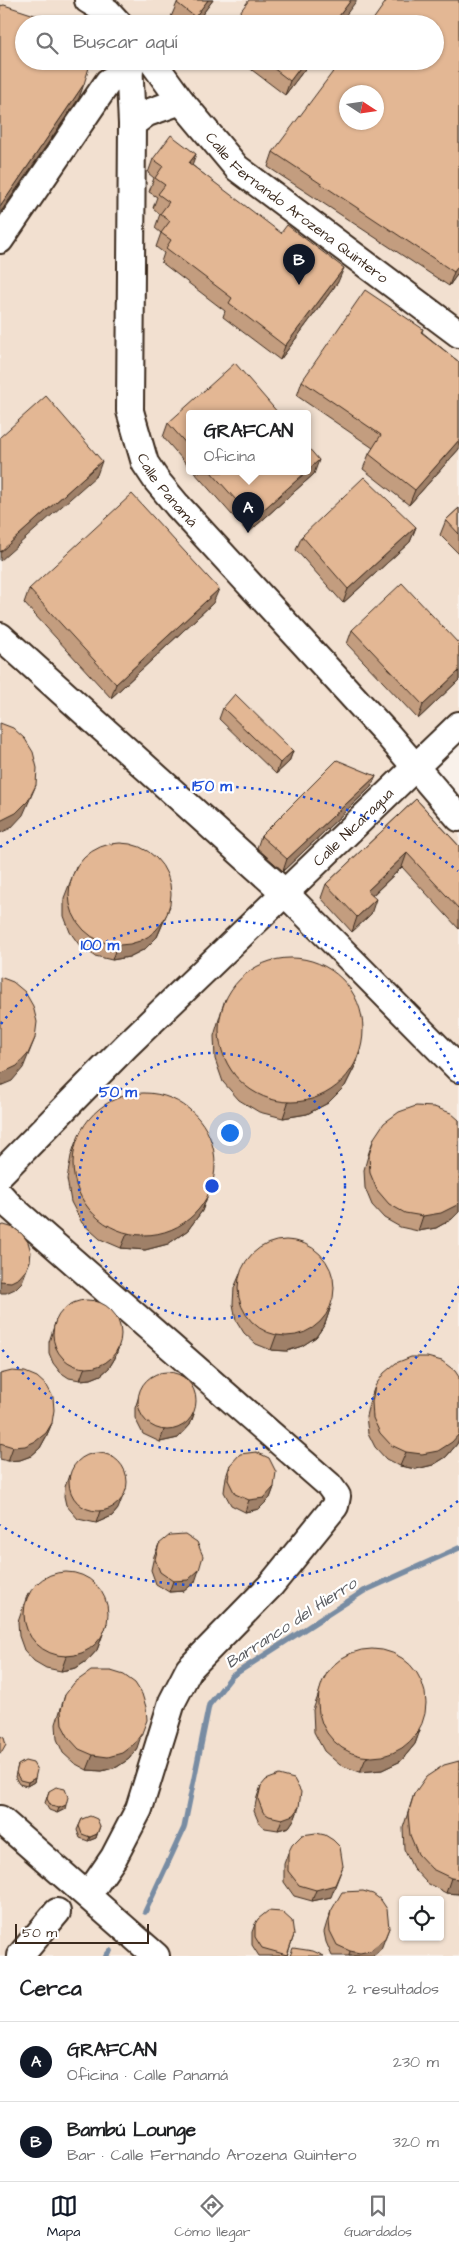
<!DOCTYPE html>
<html lang="es">
<head>
<meta charset="utf-8">
<style>
	body { margin:0; font-family:"Architects Daughter",sans-serif; background:#f6f6f6; color:#202124 }
	.controls { position:absolute; right:15px; bottom:15px; display:grid; overflow:hidden; border-radius:5px; box-shadow:0 1px 4px #0004 }
	.controls button { width:45px; height:45px; display:grid; place-items:center; padding:0; border:0; border-bottom:1px solid #e0e0e0; background:#fff; color:#202124; font:25px sans-serif }
	.compass { position:absolute; left:339px; top:85px; width:45px; height:45px; border-radius:50%; background:#fff; box-shadow:0 1px 4px #0004; rotate:102deg }
	.scale { position:absolute; left:15px; bottom:12px; width:134px; box-sizing:border-box; padding-left:5px; border:2px solid #3b2a1e; border-top:0; font-size:14px; line-height:18px; white-space:nowrap; color:#3b2a1e; -webkit-text-stroke:4px #fff; paint-order:stroke }
	.you { position:absolute; left:229px; top:1132px; width:18px; height:18px; margin:-12px; border:4px solid #fff; border-radius:50%; background:#1a73e8; box-shadow:0 0 0 8px #1a73e833 }
	.badge { display:grid; place-items:center; width:32px; height:32px; border-radius:50%; background:#111827; color:#fff; font-size:16px; font-weight:700 }
	.pin { position:absolute; translate:-50% -41px; filter:drop-shadow(0 1px 2px #0008) }
	.pin::after { content:''; position:absolute; top:26px; width:18px; height:15px; background:inherit; clip-path:polygon(0 0,100% 0,50% 100%) }
	.popup { position:absolute; left:186px; top:410px; width:125px; height:65px; box-sizing:border-box; display:grid; place-content:center; border-radius:5px; background:#fff; filter:drop-shadow(0 1px 4px #0005); font-size:16px; white-space:nowrap; color:#757577 }
	.popup b { font-size:19px; color:#202124 }
	.popup::after { content:''; position:absolute; left:50%; top:100%; margin-left:-10px; border:10px solid transparent; border-top-color:#fff }
	.list { margin:0; padding:0; list-style:none }
	h2 { display:flex; justify-content:space-between; align-items:center; height:65px; margin:0; padding:0 20px; font-size:21px }
	h2 small { font-size:16px; font-weight:400; color:#757577 }
	.list li { display:grid; grid-template-columns:32px 1fr auto; gap:15px; align-items:center; box-sizing:border-box; height:80px; padding:0 20px; border-top:1px solid #e0e0e0 }
	.list b { display:block; font-size:19px; white-space:nowrap }
	.list p { margin:0; font-size:16px; white-space:nowrap; color:#757577 }
	.list em { font-size:16px; font-style:normal; color:#757577 }
	.icon { flex:none; width:28px; height:28px; fill:none; stroke:currentColor; stroke-width:2; stroke-linecap:round; stroke-linejoin:round }
	.map { position:relative; flex:none; width:459px; height:1956px; overflow:hidden }
	.search { position:absolute; background:#fff; box-shadow:0 1px 4px #0004; left:15px; right:15px; top:15px; height:55px; display:flex; align-items:center; gap:12px; box-sizing:border-box; padding:0 18px; border-radius:28px; color:#757577; font-size:19px }
	.sheet { height:225px; background:#fff }
	nav { display:flex; justify-content:space-around; align-items:center; box-sizing:border-box; height:70px; border-top:1px solid #e0e0e0; background:#fff; font-size:14px; color:#757577 }
	nav a { display:grid; justify-items:center; gap:2px }
	nav .on { color:#111827 }
	.map>svg:first-child { display:block }
	.built { fill:#f2e0d0; fill-rule:evenodd }
	.lines { fill:none; stroke-linecap:round; stroke-linejoin:round }
	.stream { stroke:#788ca3; stroke-width:5.5 }
	.minor-casing { stroke:#3b2a1e; stroke-width:30 }
	.minor { stroke:#fff; stroke-width:26 }
	.wall { fill:#c39d7f; stroke:#3b2a1e }
	.shaded-wall { fill:#9f8068; stroke:#3b2a1e }
	.building { fill:#e3b794; stroke:#3b2a1e; fill-rule:evenodd }
	.ring { fill:none; stroke:#1d4ed8; stroke-width:2.5; stroke-dasharray:2.5 5 }
	.labels { text-anchor:middle; dominant-baseline:central; stroke-width:4.5; stroke-linejoin:round; paint-order:stroke }
	.street-label { font-size:15px; fill:#3b2a1e; stroke:#fff }
	.water-label { font-size:16px; font-style:italic; fill:#595b60; stroke:#fff }
	.centre { fill:#1d4ed8; stroke:#fff; stroke-width:2.5 }
	.ring-label { font-size:15px; text-anchor:middle; font-weight:bold; fill:#1d4ed8; stroke:#fff; stroke-width:4.5; stroke-linejoin:round; paint-order:stroke }
</style>
</head>
<body>
<div class="map">
<svg width="459" height="1956" viewBox="0 0 459 1956">
	<rect width="100%" height="100%" fill="#f9f1ea"/>
	<filter id="ink" filterUnits="userSpaceOnUse"><feTurbulence type="fractalNoise" baseFrequency=".02" numOctaves="2"/><feDisplacementMap in="SourceGraphic" scale="10" xChannelSelector="R" yChannelSelector="G"/><feConvolveMatrix kernelMatrix="1 2 1 2 8 2 1 2 1" color-interpolation-filters="sRGB"/></filter>
	<g filter="url(#ink)">
		<path class="built" d="M0 0H459V725L414 767 459 818V1956H0ZM24 24H435V61H24ZM346 92H376V122H346ZM189 414H307V472H189ZM403 1900H440V1937H403Z"/>
		<g class="lines">
			<path class="stream" d="M145 1912 184 1828 209 1705 232 1676 364 1591 459 1548
				M106 1956 110 1951"/>
			<g class="minor-casing">
				<g id="minor">
					<path d="M88 0 108 12 119 24"/>
					<path id="s1" d="M129 61 132 124 130 411 145 463 157 481 177 505 388 735 459 818"/>
					<path id="s2" d="M152 61 181 101 237 168 459 334"/>
					<path d="M132 124 147 113 181 101"/>
					<path d="M0 240 108 82 130 70"/>
					<path d="M0 636 285 893 459 1069"/>
					<path id="s3" d="M0 1174 126 1046 459 725"/>
					<path d="M0 1195 11 1207 329 1485 337 1496 335 1506 271 1585 189 1669 172 1702 139 1809 114 1857 88 1895"/>
					<path d="M0 1819 156 1956"/>
					<path d="M20 1956 57 1912"/>
				</g>
			</g>
			<use href="#minor" class="minor"/>
		</g>
		<path class="wall" d="M179 0H213L195 24H180L171 17 177 3Z
			M459 0V272L449 286 268 167 273 152Z
			M240 61H311L285 95Z
			M153 159 192 165 338 282 280 360 223 317 225 311 161 262 164 253 156 247 161 233 155 228 160 214 153 208 157 197 149 192 154 178 148 173Z
			M423 329 422 332 459 362V449L409 505 363 469 369 454 373 448 297 396 302 381Z
			M189 414V467L163 437 168 423Z
			M194 472H307L314 474 248 533Z
			M459 508V554L440 535 446 520Z
			M416 527 410 542 343 603 296 550 302 536Z
			M29 589 213 603 111 698 24 603Z
			M352 630 459 644V680L418 719 347 644Z
			M223 708 293 751 289 762 276 774 219 719Z
			M376 776 371 787 283 871 257 848 261 836Z
			M416 799 459 846V929L402 867 372 896 371 914 352 932 321 898 326 884Z
			M76 867 164 921 157 937 145 949 129 957 112 960 95 956 80 946 70 932 64 916V898Z
			M225 999 356 1064 345 1086 328 1103 307 1114 283 1118 259 1112 239 1100 223 1082 215 1059 214 1036Z
			M459 1120V1212L452 1219 436 1228 418 1231 400 1227 384 1218 372 1205 365 1188 364 1170 369 1152 374 1138Z
			M76 1141 207 1197 202 1211 188 1230 168 1244 145 1250 121 1248 100 1239 82 1223 71 1202 67 1179 71 1156Z
			M240 1274 330 1309 325 1324 316 1337 302 1346 287 1351 271 1350 256 1344 244 1333 236 1320 233 1304 234 1288Z
			M56 1320 119 1346 115 1358 109 1368 101 1375 91 1379 80 1380 69 1378 60 1372 53 1363 49 1353V1342Z
			M0 1374 52 1423 46 1437 40 1448 31 1456 20 1460 8 1461 0 1459Z
			M459 1377V1439L457 1444 446 1457 433 1465 416 1469 400 1466 386 1459 375 1447 368 1433 366 1416 370 1400 375 1386Z
			M142 1387 194 1414 190 1425 178 1438 160 1442 143 1434 135 1418V1408Z
			M230 1465 274 1487 270 1498 259 1509 245 1512 231 1505 224 1492 226 1477Z
			M69 1475 118 1509 112 1516 96 1523 78 1519 66 1505 64 1496 65 1487Z
			M159 1544 195 1582 184 1591 169 1592 156 1584 151 1570 154 1556Z
			M28 1593 107 1623 97 1650 88 1660 76 1668 61 1671 46 1668 34 1661 24 1650 19 1636 18 1622Z
			M325 1676 420 1730 415 1744 401 1761 382 1770 360 1772 340 1765 324 1751 314 1732 313 1710Z
			M65 1695 137 1748 129 1759 117 1767 102 1771 87 1770 74 1763 63 1753 57 1739 56 1724Z
			M459 1761V1894L446 1893 427 1883 413 1868 404 1849 403 1828 414 1794Z
			M18 1765 35 1778 34 1782 27 1786 19 1784 15 1777Z
			M261 1786 299 1807 295 1818 289 1827 278 1830 265 1828 259 1823 254 1811 257 1797Z
			M49 1791 65 1809 57 1813 49 1810 45 1803Z
			M82 1819 100 1826 96 1838 88 1841 80 1838 77 1830Z
			M288 1853 331 1897 312 1901 294 1896 284 1882V1864Z
			M331 1911 381 1949 373 1956H332L326 1942 324 1932 327 1922Z
			M255 1924 294 1935 287 1956H259L252 1945V1932Z"/>
		<path class="shaded-wall" d="M208 0H213L195 24H192L195 17Z
			M351 0H357L339 24H333Z
			M305 61H311L285 95 290 81Z
			M84 84 79 98 0 213V207Z
			M196 154 191 168 189 163Z
			M459 265V272L449 286 454 272Z
			M344 268 338 282 280 360 285 346Z
			M459 440V449L409 505 415 490Z
			M319 460 314 474 248 533 253 519 306 472H307V471Z
			M102 461 97 475 0 561V552Z
			M416 527 410 542 343 603 348 589Z
			M219 589 213 603 111 698 116 684Z
			M459 671V680L418 719 423 705Z
			M293 751 289 762 276 774 280 763Z
			M376 776 371 787 283 871 287 859Z
			M36 785 30 799 23 815 11 828 0 833V821Z
			M407 853 402 867 362 905 367 891Z
			M376 899 371 914 352 932 357 917Z
			M170 906 157 937 145 949 129 957 112 960 117 945Z
			M35 1038 23 1068 12 1081 0 1086V1074Z
			M361 1050 356 1064 345 1086 328 1103 307 1114 283 1118 288 1103Z
			M207 1197 202 1211 188 1230 168 1244 145 1250 121 1248 127 1234Z
			M459 1203V1212L452 1219 436 1228 418 1231 423 1216Z
			M30 1261 22 1282 15 1289 6 1293H0V1281Z
			M330 1309 325 1324 316 1337 302 1346 287 1351 271 1350 276 1336Z
			M119 1346 115 1358 109 1368 101 1375 91 1379 80 1380 84 1369Z
			M194 1414 190 1425 178 1438 160 1442 164 1430Z
			M52 1423 46 1437 40 1448 31 1456 20 1460 8 1461 13 1447Z
			M459 1434V1439L457 1444 446 1457 433 1465 416 1469 400 1466 406 1452Z
			M274 1487 270 1498 259 1509 245 1512 249 1500Z
			M126 1488 118 1509 112 1516 96 1523 100 1511Z
			M199 1570 195 1582 184 1591 169 1592 173 1581Z
			M107 1623 97 1650 88 1660 76 1668 61 1671 66 1657Z
			M420 1730 415 1744 401 1761 382 1770 360 1772 366 1758Z
			M142 1733 137 1748 129 1759 117 1767 102 1771 87 1770 93 1755Z
			M35 1778 34 1782 27 1786 28 1782Z
			M66 1805 65 1809 57 1813 59 1808Z
			M299 1807 295 1818 289 1827 278 1830 282 1819Z
			M97 1834 96 1838 88 1841 90 1837Z
			M343 1866 331 1897 312 1901 316 1890Z
			M451 1878 459 1879V1894L446 1893Z
			M389 1928 381 1949 373 1956H349L350 1951Z"/>
		<path class="building" d="M179 0H208L195 17 177 3Z
			M249 0H351L333 24H231Z
			M387 0H459V265L454 272 273 152 341 61H435V24H370ZM346 92H376V122H346Z
			M4 5 62 24H24V61H91L84 84 0 207V6Z
			M264 61H305L290 81Z
			M171 135 196 154 189 163 281 233 287 225 344 268 285 346 229 303 232 298 166 248 171 240 161 233 170 221 160 214 169 202 158 194 165 185 155 178 163 166 153 159Z
			M365 290 423 329 421 332 459 362V440L415 490 369 454 381 435 302 381Z
			M235 363 279 414H189V447L168 423Z
			M46 396 102 461 0 552V437Z
			M307 446 319 460 307 471Z
			M211 472H306L253 519Z
			M364 477 416 527 348 589 302 536Z
			M132 494 219 589 116 684 29 589Z
			M459 508V534L446 520Z
			M402 583 459 644V671L423 705 352 630Z
			M235 694 293 751 280 763 223 708Z
			M0 723 13 728 25 739 33 752 37 768 36 785 28 801 16 813 0 821Z
			M337 760 376 776 287 859 261 836Z
			M416 799 459 846V909L407 853 367 891 376 899 357 917 326 884Z
			M69 894a51 51 0 1 1 102 0a51 51 0 1 1-102 0Z
			M219 1030a72 72 0 1 1 144 0a72 72 0 1 1-144 0Z
			M0 977 13 982 25 992 33 1006 37 1022 35 1038 28 1054 17 1066 0 1074Z
			M73 1164a71 71 0 1 1 142 0a71 71 0 1 1-142 0Z
			M416 1106 434 1107 451 1113 459 1120V1203L457 1205 441 1213 423 1216 405 1213 389 1204 377 1190 370 1173 369 1155 374 1138 384 1123 399 1112Z
			M4 1225 14 1228 22 1234 28 1242 31 1252 30 1261 26 1270 19 1278 11 1282 0 1281V1226Z
			M238 1288a48 48 0 1 1 96 0a48 48 0 1 1-96 0Z
			M53 1334a34 34 0 1 1 68 0a34 34 0 1 1-68 0Z
			M411 1357H427L442 1361 455 1371 459 1377V1434L452 1442 438 1451 422 1454 406 1452 391 1445 380 1433 373 1418 372 1402 375 1386 384 1373 396 1363Z
			M12 1371 25 1372 37 1377 47 1386 53 1397 54 1410 52 1423 46 1433 36 1441 25 1446 13 1447 0 1443V1374Z
			M138 1401a29 29 0 1 1 58 0a29 29 0 1 1-58 0Z
			M256 1452 269 1458 276 1472 274 1487 264 1498 249 1500 235 1494 228 1480 230 1465 240 1454Z
			M69 1482a29 29 0 1 1 58 0a29 29 0 1 1-58 0Z
			M185 1534 197 1542 203 1556 199 1570 188 1580 173 1581 160 1572 155 1559 159 1544 170 1535Z
			M24 1614a42 42 0 1 1 84 0a42 42 0 1 1-84 0Z
			M318 1703a54 54 0 1 1 108 0a54 54 0 1 1-108 0Z
			M91 1671H111L124 1675 135 1683 142 1694 146 1707 147 1720 142 1733 134 1744 122 1753 108 1757 93 1755 79 1749 69 1738 62 1725 61 1710 65 1695 74 1683Z
			M0 1736 4 1738 6 1745 2 1752 0 1753Z
			M25 1761 33 1763 37 1770 35 1778 28 1782 20 1780 16 1773 18 1765Z
			M459 1761V1879L451 1878 432 1869 418 1854 410 1835 408 1814 414 1794 426 1777 444 1765Z
			M279 1775 294 1779 301 1792 299 1807 293 1815 282 1819 269 1816 263 1812 258 1799 261 1786 266 1780Z
			M56 1787 65 1789 68 1797 66 1805 59 1808 51 1806 47 1799 49 1791Z
			M90 1816 97 1819 100 1826 97 1834 90 1837 82 1834 79 1826 82 1819Z
			M316 1833 325 1835 333 1840 340 1847 343 1866 335 1885 316 1890 299 1885 288 1871V1853L292 1845 302 1835Z
			M363 1891 373 1894 381 1900 387 1909 389 1928 385 1938 370 1951 360 1953 350 1951 337 1945 330 1931 329 1921 331 1911 342 1892Z
			M268 1911 282 1912 292 1921 294 1935 287 1955 262 1948 255 1937V1924L258 1919Z
			M293 1948 313 1951 324 1956H290Z"/>
	</g>
	<g class="ring">
		<circle cx="212" cy="1186" r="133"/>
		<path d="M459 1286A266 266 0 0 1 1 1348M1 1024A266 266 0 0 1 459 1086"/>
		<path d="M458 1501A400 400 0 0 1 0 1525M0 847A400 400 0 0 1 458 871"/>
	</g>
	<g class="labels">
		<g class="street-label">
			<text stroke="none"><textPath href="#s2" startOffset="208">Calle Fernando Arozena Quintero</textPath></text>
			<text stroke="none"><textPath href="#s1" startOffset="439">Calle Panamá</textPath></text>
			<text stroke="none"><textPath href="#s3" startOffset="495">Calle Nicaragua</textPath></text>
		</g>
		<g class="water-label">
			<text transform="translate(291 1623) rotate(-33)">Barranco del Hierro</text>
		</g>
	</g>
	<circle cx="212" cy="1186" r="8" class="centre"/>
	<g class="ring-label">
		<text x="212" y="791">150 m</text>
		<text x="100" y="950">100 m</text>
		<text x="118" y="1097">50 m</text>
	</g>
</svg>
<div class="controls">
<button><svg class="icon" aria-label="locate" viewBox="0 0 24 24"><circle cx="12" cy="12" r="6"/><path d="M12 2v4M12 18v4M2 12h4M18 12h4"/></svg></button>
</div>
<svg class="compass" viewBox="-18 -18 36 36"><path d="M0-13l5 13h-10z" fill="#e53935"/><path d="M0 13l5-13h-10z" fill="#757577"/></svg>
<div class="scale">50 m</div>
<div class="you"></div>
<div class="pin badge" style="left:248px;top:533px">A</div>
<div class="popup"><b>GRAFCAN</b>Oficina</div>
<div class="pin badge" style="left:299px;top:285px">B</div>
<div class="search"><svg class="icon" aria-label="search" viewBox="0 0 24 24"><circle cx="10" cy="10" r="6"/><path d="M15 15l6 6"/></svg>Buscar aquí</div>
</div>
<section class="sheet">
<h2>Cerca<small>2 resultados</small></h2>
<ul class="list">
<li><span class="badge">A</span><div><b>GRAFCAN</b><p>Oficina · Calle Panamá</p></div><em>230 m</em></li>
<li><span class="badge">B</span><div><b>Bambú Lounge</b><p>Bar · Calle Fernando Arozena Quintero</p></div><em>320 m</em></li>
</ul>
</section>
<nav>
<a class="on"><svg class="icon" aria-label="map" viewBox="0 0 24 24"><path d="M3 6l6-2 6 2 6-2v14l-6 2-6-2-6 2zM9 4v14M15 6v14"/></svg>Mapa</a>
<a><svg class="icon" aria-label="directions" viewBox="0 0 24 24"><path d="M12 3l9 9-9 9-9-9zM9 14v-3h6M13 9l2 2-2 2"/></svg>Cómo llegar</a>
<a><svg class="icon" aria-label="saved" viewBox="0 0 24 24"><path d="M7 4h10v16l-5-4-5 4z"/></svg>Guardados</a>
</nav>
</body>
</html>
